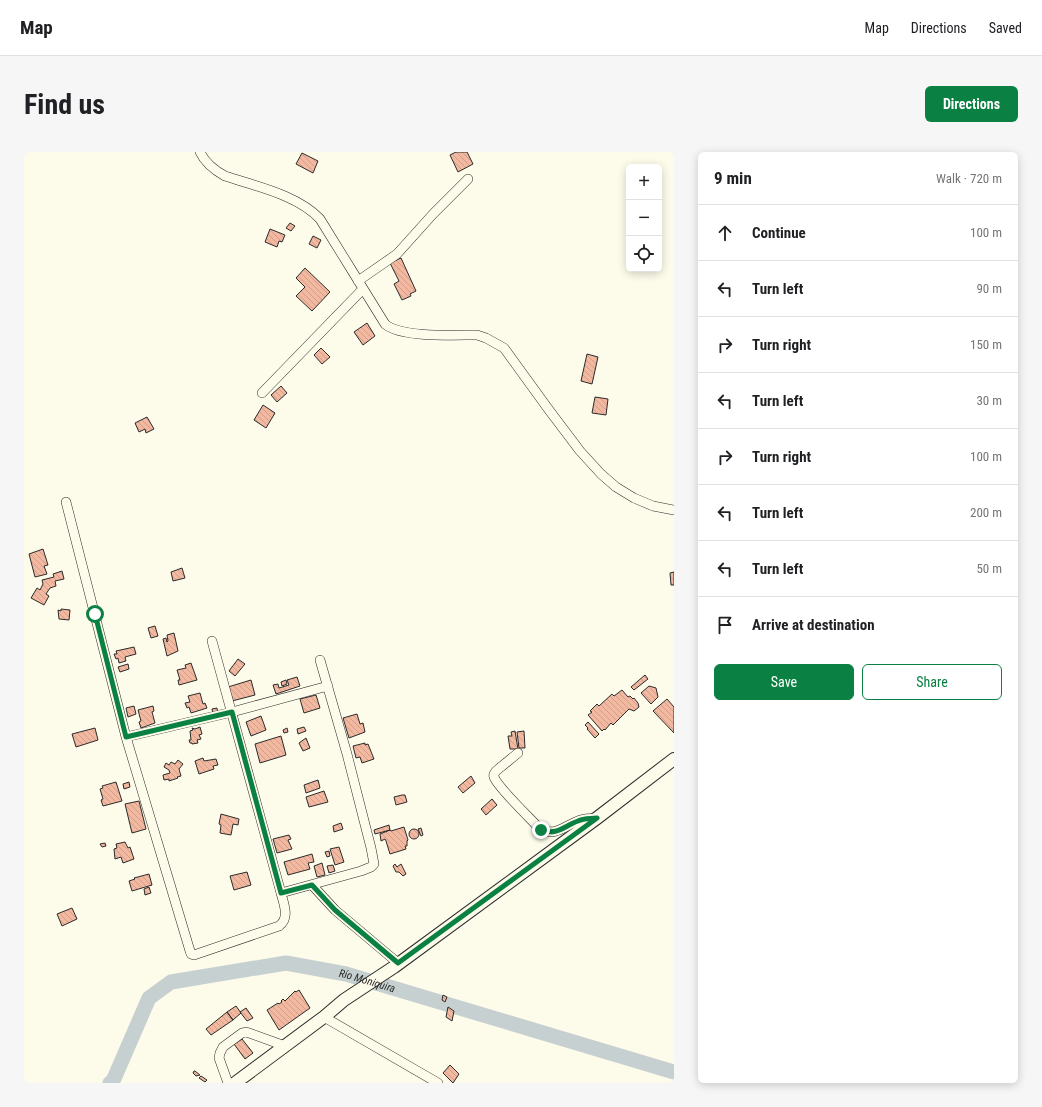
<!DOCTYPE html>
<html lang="en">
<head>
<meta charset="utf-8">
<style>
	body { margin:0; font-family:"Roboto Condensed",sans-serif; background:#f6f6f6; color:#202124 }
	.controls { position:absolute; right:12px; top:12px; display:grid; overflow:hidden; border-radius:6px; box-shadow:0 2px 10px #0003 }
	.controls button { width:36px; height:36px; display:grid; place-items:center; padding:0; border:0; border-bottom:1px solid #e0e0e0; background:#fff; color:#202124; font:20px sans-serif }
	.stop { position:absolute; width:12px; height:12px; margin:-9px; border:3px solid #0b8043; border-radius:50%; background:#fff }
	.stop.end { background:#0b8043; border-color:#fff; box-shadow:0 1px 4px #0008 }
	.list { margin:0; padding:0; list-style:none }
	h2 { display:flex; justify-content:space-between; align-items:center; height:52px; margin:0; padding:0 16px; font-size:17px }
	h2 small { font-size:13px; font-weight:400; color:#757577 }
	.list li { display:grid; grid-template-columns:26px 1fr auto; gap:12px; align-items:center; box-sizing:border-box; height:56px; padding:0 16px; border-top:1px solid #e0e0e0 }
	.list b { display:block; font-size:15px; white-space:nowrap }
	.list em { font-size:13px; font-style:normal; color:#757577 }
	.actions { display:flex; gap:8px; padding:12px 16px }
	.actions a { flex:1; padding:9px 0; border:1px solid #0b8043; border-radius:6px; text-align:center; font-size:14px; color:#0b8043 }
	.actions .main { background:#0b8043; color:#fff }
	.icon { flex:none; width:22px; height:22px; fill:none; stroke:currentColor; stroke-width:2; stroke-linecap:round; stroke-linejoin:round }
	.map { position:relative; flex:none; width:650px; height:931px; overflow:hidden; border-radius:6px }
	header { display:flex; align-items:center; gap:24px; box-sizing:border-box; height:56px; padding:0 20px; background:#fff; border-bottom:1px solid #e0e0e0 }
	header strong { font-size:19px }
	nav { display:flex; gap:22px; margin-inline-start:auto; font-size:14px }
	.intro { display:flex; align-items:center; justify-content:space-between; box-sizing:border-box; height:96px; padding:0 24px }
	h1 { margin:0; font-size:28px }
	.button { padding:10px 18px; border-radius:6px; background:#0b8043; color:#fff; font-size:14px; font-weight:700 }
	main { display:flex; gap:24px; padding:0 24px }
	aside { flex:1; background:#fff; border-radius:6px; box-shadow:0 2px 10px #0003 }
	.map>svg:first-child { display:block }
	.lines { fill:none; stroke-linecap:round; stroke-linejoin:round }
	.river { stroke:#c7d0d0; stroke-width:15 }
	.building { fill:url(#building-back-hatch); stroke:#2b2b2b }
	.minor-casing { stroke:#2b2b2b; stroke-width:10 }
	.major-casing { stroke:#2b2b2b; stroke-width:14 }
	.minor { stroke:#fdfbea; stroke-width:9 }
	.major { stroke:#fdfbea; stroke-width:12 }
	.route { stroke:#0b8043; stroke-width:5 }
	.labels { text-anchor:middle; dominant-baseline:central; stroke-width:3; stroke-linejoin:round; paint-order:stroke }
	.water-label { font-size:11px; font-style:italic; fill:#2b2b2b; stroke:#fdfbea }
</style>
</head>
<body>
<header>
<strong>Map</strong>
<nav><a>Map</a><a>Directions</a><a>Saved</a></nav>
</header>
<div class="intro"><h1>Find us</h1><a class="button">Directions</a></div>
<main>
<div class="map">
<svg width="650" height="931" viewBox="0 0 650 931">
	<defs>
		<pattern id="building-back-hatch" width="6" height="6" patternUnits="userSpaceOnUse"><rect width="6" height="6" fill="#f2b8a0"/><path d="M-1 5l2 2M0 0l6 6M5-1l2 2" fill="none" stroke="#d09e8a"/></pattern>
	</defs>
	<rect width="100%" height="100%" fill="#fdfbea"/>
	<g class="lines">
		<path class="river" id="s1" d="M86 931 89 929 125 846 147 830 262 811 322 822 650 920"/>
	</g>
	<path class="building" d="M432 0H443L449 12 434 20 426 3Z
		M278 1 294 9 289 21 272 12Z
		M266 71 271 74 267 79 262 76Z
		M246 77 261 83 258 90 255 89 253 95 241 90Z
		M289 84 297 88 293 96 285 92Z
		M377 106 392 139 386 142 387 144 378 148 370 132 375 129 366 111Z
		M281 116 306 140 288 159 272 144 281 135 272 126Z
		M343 171 351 184 339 193 330 180Z
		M297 196 306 205 298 212 290 203Z
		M563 202 574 205 568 232 557 229Z
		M257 234 263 241 253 250 247 243Z
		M571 245 584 247 582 263 568 261Z
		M239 253 251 261 242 276 230 268Z
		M123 265 130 277 122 281 121 277 115 280 111 271Z
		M19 397 24 413 20 414 23 422 11 425 5 402Z
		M158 416 161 426 149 429 147 420Z
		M38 419 40 427 31 429 32 434 26 436 22 442 25 444 20 453 7 446 13 436 16 438 19 432 18 428 30 425 29 422Z
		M650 420V433H647L646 421Z
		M37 457 46 458 45 468 35 467 34 458 37 459Z
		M131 474 134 484 127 486 124 476Z
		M150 481 154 499 143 504 139 487 142 486 143 490 144 489 143 483Z
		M110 495 112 502 101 505 102 509 95 511 94 506 92 507 90 502H93L92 499Z
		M214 507 221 512 211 524 205 519Z
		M167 511 173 528 155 533 154 528H156L153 518 162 516 161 513Z
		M104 512 105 517 96 520 94 515Z
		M621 523 624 527 610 538 607 535Z
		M273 525 276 534 252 542 249 533 254 532 255 536 265 533 263 528Z
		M227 528 231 543 208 549 204 535Z
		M262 528 263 532 258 534 257 530Z
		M625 534 632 536 634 545 627 552 617 541Z
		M598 538 604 545 606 544 609 547 610 546 614 551 615 555 610 559 605 557 589 573 587 571 581 578 580 577 578 579 564 563 568 560 566 559 573 552 575 554 588 542 590 544Z
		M176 541 179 552 181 551 183 556 167 561 165 555 163 556 161 551 166 550 164 544Z
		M292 543 296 556 280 561 276 547Z
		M643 547 650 555V581L629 559Z
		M110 554 112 562 104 565 102 556Z
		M129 554 130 559 128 560 131 571 117 576 115 570 117 569 114 558Z
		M193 556 194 561 189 562 188 557Z
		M333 562 336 572 339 571 341 580 325 586 319 566Z
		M237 564 242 578 227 584 222 570Z
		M564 570 575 582 571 586 563 577 564 576 561 573Z
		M176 575 178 582 175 583 177 587 173 588 174 591 168 592V591H166L165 588H167L166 579 169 578 168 576 171 577Z
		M280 575 282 579 274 582 273 577Z
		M71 576 74 588 52 595 48 582Z
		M263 576 264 580 260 581 259 578Z
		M491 579 494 597H486L484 584H488L487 580Z
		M500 579 501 596H495L493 580Z
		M257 584 262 603 236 611 231 592Z
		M282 586 286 596 279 599 275 591Z
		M341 591V593L344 592 350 607 338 611 336 605 332 606 329 594Z
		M179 606 180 609 192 607 194 613 189 614 190 617 175 622 171 609Z
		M154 608 159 612 155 617 157 624 153 625 154 626 145 629V627L140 628 139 623 146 621 145 618 140 615 142 611 145 613 147 610 151 612Z
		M447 624 451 631 439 641 434 635Z
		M294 628 296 636 282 641 280 633Z
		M92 630 98 649 79 654 77 648 79 647 76 637 79 636 78 634Z
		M105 630 106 635 100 637 99 632Z
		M300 639 304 650 285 655 282 645Z
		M378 643H381L383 650 372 653 370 645Z
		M468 647 473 653 462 663 457 657Z
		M115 649 122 677 108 681 101 652Z
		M197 662 215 667 214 673 209 672 207 683 196 681 197 673 195 672Z
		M317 671 319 677 310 680 309 674Z
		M365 673 366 678 351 682 350 678Z
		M380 675 384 688 383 689V694H381L382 697 366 702 362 689 361 687 357 689 356 682 366 678 367 679Z
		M397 676 399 683 397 684 394 677Z
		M385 682a5 5 0 1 1 10 0a5 5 0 1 1-10 0Z
		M265 683 267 687 264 688 268 697 253 701 249 687Z
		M101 690 104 696 106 695 110 707 99 711 97 705 91 707 90 697 93 696 92 692Z
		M81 691 82 694 78 695 76 692Z
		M315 695 320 710 311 713 306 697Z
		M305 699 306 704 303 705 301 700Z
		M288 702 290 710 284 711 286 717 264 723 260 710Z
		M298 711 301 723 293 725 290 714Z
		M371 712 373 715 377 712 382 722 379 724 375 720H372L369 714Z
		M309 713 311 719 305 721 303 714Z
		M223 720 227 733 210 738 206 724Z
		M125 722 128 733 108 739 105 729 111 727 110 726Z
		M125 735 127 741 121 743 120 737Z
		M48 756 53 767 38 774 33 762Z
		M275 838 286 856 255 878 243 858 254 851 255 852 258 850 257 849 259 847 261 849 271 839 272 840Z
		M419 843 423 845 421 850 418 848Z
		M212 854 217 861 209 868 203 860Z
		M424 855 430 859 428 869 422 865Z
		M222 856 229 866 223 869 216 860Z
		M203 860 209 868 187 883 182 877Z
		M218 887 229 901 221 907 210 892Z
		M426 913 435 922 429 931 419 921Z
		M170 919H171L176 923 172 924 169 921Z
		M177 924 183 928 181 930 175 926Z"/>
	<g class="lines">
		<g class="minor-casing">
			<path id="minor" d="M176 0C181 11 190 18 201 24 231 34 274 43 296 67 318 102 339 137 361 172 377 186 431 183 453 183L462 186 480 196 525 258 556 299 577 322 592 335 610 346 629 354 650 358
				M334 129 373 102 409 62 444 27
				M238 241 338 138
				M42 350 102 585 166 799 167 802 170 803 255 774C266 766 260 753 257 741L188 489
				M102 585 208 560 304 534
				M494 601 472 619C470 622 469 622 470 625 474 636 508 668 517 678 533 684 540 674 554 669 560 666 567 667 573 666
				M288 733 311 758 374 811
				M257 741 337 719 347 715 350 712 347 696 323 602 296 508
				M300 865 414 931
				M204 931 195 906 196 901 199 895 218 881 222 880 228 882 261 894"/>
		</g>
		<g class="major-casing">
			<path id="major" d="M211 931 300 865 320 848 370 815 573 666 650 607"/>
		</g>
		<use href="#minor" class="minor"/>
		<use href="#major" class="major"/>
	</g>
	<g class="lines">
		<path class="route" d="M71 462 102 585 208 560 257 741 288 733 311 758 374 811 573 666C567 667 560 666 554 669 540 674 533 684 517 678"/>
	</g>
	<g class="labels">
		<g class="water-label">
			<text stroke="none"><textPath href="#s1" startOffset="321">Río Moniquira</textPath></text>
		</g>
	</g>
</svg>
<div class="controls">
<button>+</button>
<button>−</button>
<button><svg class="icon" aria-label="locate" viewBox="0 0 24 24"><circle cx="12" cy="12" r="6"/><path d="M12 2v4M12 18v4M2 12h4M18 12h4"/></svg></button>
</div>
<div class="stop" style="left:71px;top:462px"></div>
<div class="stop end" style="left:517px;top:678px"></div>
</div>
<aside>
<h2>9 min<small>Walk · 720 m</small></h2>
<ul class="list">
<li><svg class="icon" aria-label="ahead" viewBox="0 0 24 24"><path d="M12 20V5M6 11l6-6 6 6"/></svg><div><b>Continue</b></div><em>100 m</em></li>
<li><svg class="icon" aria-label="left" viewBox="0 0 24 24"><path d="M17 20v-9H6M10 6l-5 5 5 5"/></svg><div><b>Turn left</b></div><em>90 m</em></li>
<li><svg class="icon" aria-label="right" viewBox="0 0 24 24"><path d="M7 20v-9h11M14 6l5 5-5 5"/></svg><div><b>Turn right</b></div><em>150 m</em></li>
<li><svg class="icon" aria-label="left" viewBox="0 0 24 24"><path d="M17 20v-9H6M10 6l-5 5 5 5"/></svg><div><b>Turn left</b></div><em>30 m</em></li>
<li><svg class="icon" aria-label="right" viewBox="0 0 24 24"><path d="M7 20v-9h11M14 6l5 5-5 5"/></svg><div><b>Turn right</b></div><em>100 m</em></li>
<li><svg class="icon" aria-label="left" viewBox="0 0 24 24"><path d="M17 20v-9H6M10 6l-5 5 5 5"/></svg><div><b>Turn left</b></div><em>200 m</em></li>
<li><svg class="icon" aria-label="left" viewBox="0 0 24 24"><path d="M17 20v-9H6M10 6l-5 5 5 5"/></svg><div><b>Turn left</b></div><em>50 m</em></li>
<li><svg class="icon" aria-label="arrive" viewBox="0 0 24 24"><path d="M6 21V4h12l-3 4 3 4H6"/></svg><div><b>Arrive at destination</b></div></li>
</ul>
<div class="actions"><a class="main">Save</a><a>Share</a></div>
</aside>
</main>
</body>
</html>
